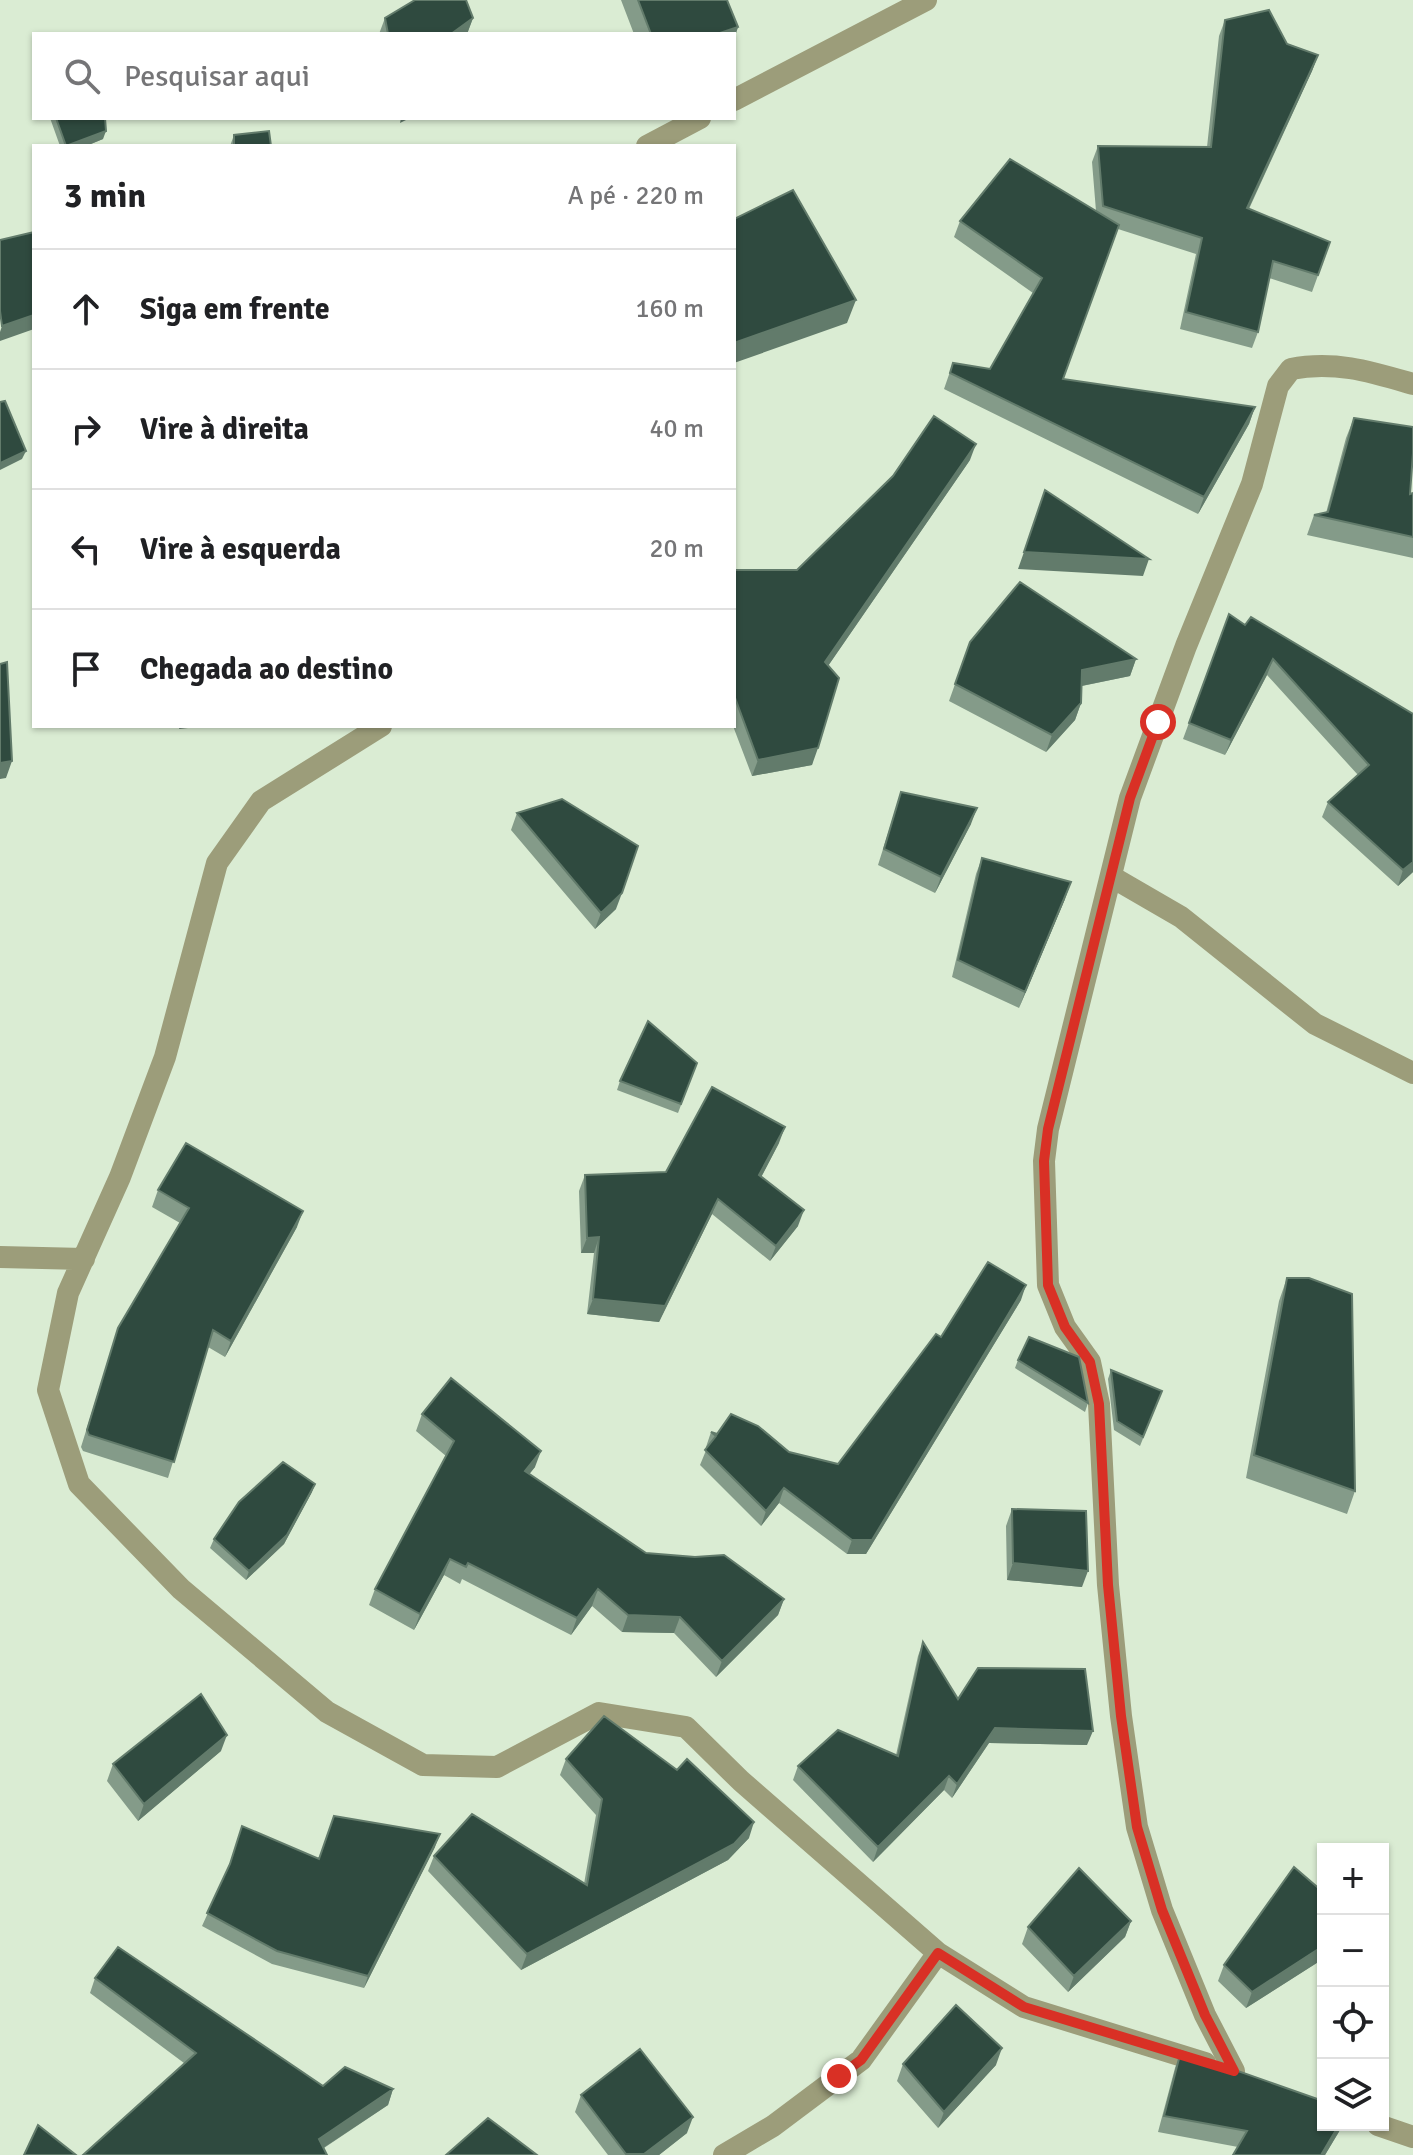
<!DOCTYPE html>
<html lang="pt">
<head>
<meta charset="utf-8">
<style>
	body { margin:0; font-family:Signika,sans-serif; background:#f2f2f2; color:#202124 }
	.controls { position:absolute; right:24px; bottom:24px; display:grid; overflow:hidden; border-radius:0px; box-shadow:0 2px 6px #0004 }
	.controls button { width:72px; height:72px; display:grid; place-items:center; padding:0; border:0; border-bottom:2px solid #e0e0e0; background:#fff; color:#202124; font:40px sans-serif }
	.stop { position:absolute; width:24px; height:24px; margin:-18px; border:6px solid #d93025; border-radius:50%; background:#fff }
	.stop.end { background:#d93025; border-color:#fff; box-shadow:0 2px 8px #0008 }
	.list { margin:0; padding:0; list-style:none }
	h2 { display:flex; justify-content:space-between; align-items:center; height:104px; margin:0; padding:0 32px; font-size:34px }
	h2 small { font-size:26px; font-weight:400; color:#757577 }
	.list li { display:grid; grid-template-columns:52px 1fr auto; gap:24px; align-items:center; box-sizing:border-box; height:120px; padding:0 32px; border-top:2px solid #e0e0e0 }
	.list b { display:block; font-size:30px; white-space:nowrap }
	.list em { font-size:26px; font-style:normal; color:#757577 }
	.icon { flex:none; width:44px; height:44px; fill:none; stroke:currentColor; stroke-width:2; stroke-linecap:round; stroke-linejoin:round }
	.map { position:relative; flex:none; width:1413px; height:2155px; overflow:hidden }
	.search { position:absolute; background:#fff; box-shadow:0 2px 6px #0004; left:32px; top:32px; width:704px; height:88px; display:flex; align-items:center; gap:20px; box-sizing:border-box; padding:0 28px; border-radius:0px; color:#757577; font-size:30px }
	.panel { position:absolute; background:#fff; box-shadow:0 2px 6px #0004; left:32px; top:144px; width:704px; height:584px; border-radius:0px }
	.map>svg:first-child { display:block }
	.lines { fill:none; stroke-linecap:round; stroke-linejoin:round }
	.minor { stroke:#9c9d7a; stroke-width:22 }
	.wall { fill:#849b89 }
	.shaded-wall { fill:#627b6b }
	.building { fill:#2f4a3f; stroke:#627b6b; stroke-width:2 }
	.route { stroke:#d93025; stroke-width:10 }
</style>
</head>
<body>
<div class="map">
<svg width="1413" height="2155" viewBox="0 0 1413 2155">
	<rect width="100%" height="100%" fill="#daecd3"/>
	<g class="lines">
		<path class="minor" d="M734 100 926 0
			M647 146 700 118
			M381 726 261 801 217 863 165 1057 120 1177 68 1293 48 1390 79 1484 181 1589 327 1712 423 1765 497 1767 599 1713 686 1727 741 1781 938 1953 1024 2007 1205 2063
			M1112 877 1181 917 1315 1024 1413 1073
			M0 1257 84 1259
			M1234 2071 1205 2015 1162 1910 1137 1827 1121 1716 1108 1585 1099 1404 1090 1362 1065 1327 1048 1285 1044 1161 1048 1129 1130 798 1186 646 1252 484 1278 386 1291 369C1334 360 1372 372 1413 384
			M1378 2125 1413 2137
			M724 2155 773 2126 861 2060 938 1953"/>
	</g>
	<path class="wall" d="M621 0H727L738 27 734 39V34H634Z
		M385 18H473L467 34H379Z
		M1225 20 1318 55 1312 71 1249 209 1330 242 1312 292 1269 278 1258 332 1252 348 1180 329 1196 254 1118 229 1063 379 1255 407 1249 424 1198 514 944 389 953 363 990 369 1033 293 954 237 960 221 1096 211 1092 162 1098 146 1207 147 1219 36Z
		M50 118H105L103 139 86 146H60Z
		M234 135 271 146H230Z
		M1354 418 1410 494 1413 493V558L1307 535 1314 515 1326 513 1346 438Z
		M970 460 828 666 812 765 752 776 733 726 734 570H797Z
		M1229 614 1245 625 1413 714V872L1398 886 1322 817 1328 802 1358 775 1267 675 1225 755 1183 739Z
		M970 642 1136 659 1130 676 1082 686 1081 703 1075 720 1046 752 949 701Z
		M901 792 971 824 935 893 878 865Z
		M517 813 616 909 595 929 511 830Z
		M982 858 1065 899 1019 1008 952 977 976 874Z
		M697 1063 678 1113 617 1090 620 1081Z
		M779 1143 761 1177 798 1226 770 1261 712 1214 659 1322 587 1314 594 1253H581L579 1191 585 1175 666 1172Z
		M158 1190 297 1227 225 1357 208 1347 168 1478 83 1451 81 1447 118 1328 180 1223 152 1207Z
		M1287 1278 1355 1491 1347 1514 1246 1478 1279 1301Z
		M1021 1300 866 1554H847L779 1503 761 1526 700 1465 707 1448 706 1447 711 1432 838 1464 941 1337Z
		M1018 1360 1088 1403 1085 1412 1015 1368Z
		M1111 1370 1162 1391 1140 1446 1114 1430 1108 1379Z
		M422 1414 535 1467 529 1474 646 1553 784 1599 778 1615 716 1677 674 1633 622 1632 592 1606 571 1635 462 1579 460 1584 444 1575 414 1630 369 1605 375 1589 446 1456 416 1431Z
		M312 1492 284 1544 246 1580 210 1548 214 1539Z
		M1012 1509 1082 1587 1007 1580 1006 1526Z
		M923 1642 958 1699 1087 1745 989 1743 952 1798 944 1790 873 1862 793 1780 798 1766 896 1755 918 1656Z
		M221 1751 138 1821 107 1781 113 1764Z
		M566 1759 677 1770 749 1838 728 1860 521 1970 428 1871 434 1856 584 1884 596 1815 560 1775Z
		M242 1826 319 1859 435 1847 364 1988 272 1964 202 1926 228 1869Z
		M1323 1892V1959L1246 2008 1218 1981 1224 1965Z
		M1131 1921 1125 1937 1068 1992 1022 1944 1028 1927Z
		M95 1978 323 2086 393 2089 388 2105 324 2148 184 2063 90 1993Z
		M1181 2051 1323 2125H1343L1325 2155H1233L1238 2147 1158 2132 1175 2068Z
		M903 2064 996 2065 938 2128 897 2081Z
		M581 2095 687 2133 659 2155H608L575 2112Z"/>
	<path class="shaded-wall" d="M473 18 467 34H451Z
		M738 27 734 39V34H717Z
		M1318 55 1312 71 1241 225 1247 208Z
		M401 118H410L400 123Z
		M106 131 103 139 86 146H67Z
		M856 300 847 323 734 363V343Z
		M34 315V329L0 341V332L2 326Z
		M1255 407 1249 424 1198 514 1204 497Z
		M976 444 970 460 819 679 825 662Z
		M26 451 22 459 0 470V463Z
		M1024 552 1149 559 1143 576 1018 569Z
		M1136 659 1130 676 1076 687 1082 670Z
		M1273 659 1267 675 1225 755 1231 740Z
		M1081 703 1075 720 1046 752 1052 735Z
		M180 726H206L179 729Z
		M818 748 812 765 752 776 758 760Z
		M12 761 6 778 0 779V763Z
		M977 808 971 824 935 893 941 877Z
		M1413 862V872L1398 886 1403 870Z
		M1071 882 1065 899 1019 1008 1025 992Z
		M622 893 616 909 595 929 601 913Z
		M785 1127 779 1143 754 1191 759 1175Z
		M718 1199 712 1214 659 1322 587 1314 593 1299Z
		M804 1210 798 1226 770 1261 776 1246Z
		M303 1211 297 1227 225 1357 231 1341Z
		M599 1237 594 1253H581L587 1238Z
		M1026 1285 1021 1300 866 1554H847L852 1540Z
		M541 1451 535 1467 519 1487 525 1471Z
		M315 1484 312 1492 284 1544 246 1580 249 1571Z
		M784 1488 779 1503 761 1526 766 1511Z
		M450 1559 444 1575 414 1630 420 1614Z
		M1013 1563 1088 1571 1082 1587 1007 1580Z
		M598 1589 592 1606 571 1635 577 1618Z
		M784 1599 778 1615 716 1677 722 1661Z
		M628 1615 680 1617 674 1633 622 1632Z
		M995 1728 1093 1731 1087 1745 989 1743 952 1798 957 1784Z
		M227 1735 221 1751 138 1821 144 1804Z
		M949 1776 944 1790 873 1862 878 1847Z
		M754 1822 749 1838 728 1860 521 1970 527 1954Z
		M440 1834 435 1847 364 1988 368 1976Z
		M1131 1921 1125 1937 1068 1992 1074 1976Z
		M1323 1946V1959L1246 2008 1252 1992Z
		M1002 2048 996 2065 938 2128 944 2112Z
		M393 2089 388 2105 314 2154 319 2139Z
		M693 2117 687 2133 659 2155H626Z
		M1339 2125H1343L1325 2155H1321Z"/>
	<path class="building" d="M415 0H466L473 18 451 34H388L385 18Z
		M638 0H727L738 27 717 34H651Z
		M1269 10 1287 44 1318 55 1247 208 1330 242 1318 275 1273 261 1258 332 1186 312 1202 238 1103 206 1098 146 1211 147 1225 20Z
		M56 118H105L106 131 66 146Z
		M269 131 271 146H234V135Z
		M1010 159 1119 225 1063 379 1255 407 1204 497 950 373 953 363 990 369 1042 278 960 221Z
		M793 190 856 300 734 343V219Z
		M34 232V315L2 326 0 311V240Z
		M5 401 26 451 0 463V402Z
		M934 416 976 444 825 662 839 678 818 748 758 760 734 695V570H797L893 476Z
		M1354 418 1413 427V453L1410 494 1413 493V537L1314 515 1328 512Z
		M1045 490 1149 559 1024 552Z
		M1020 582 1136 659 1082 670 1081 703 1052 735 955 684 970 642Z
		M1229 614 1245 625 1251 617 1413 714V862L1403 870 1328 802 1369 765 1273 659 1231 740 1189 723Z
		M7 662 12 761 0 763V664Z
		M901 792 977 808 941 877 884 849Z
		M562 799 638 846 622 893 601 913 517 813Z
		M982 858 1071 882 1025 992 958 960Z
		M648 1021 697 1063 681 1104 620 1081Z
		M712 1087 785 1127 759 1175 804 1210 776 1246 718 1199 665 1306 593 1299 599 1237 587 1238 585 1175 666 1172Z
		M186 1143 303 1211 231 1341 213 1330 174 1462 89 1435 87 1430 118 1328 189 1208 158 1190Z
		M988 1262 1026 1285 872 1540H852L784 1488 766 1511 705 1450 716 1436 711 1432 717 1434 731 1414 758 1426 789 1452 838 1464 936 1334 941 1337Z
		M1287 1278H1309L1352 1294 1355 1491 1254 1455Z
		M1029 1337 1079 1357 1088 1403 1018 1360Z
		M1111 1370 1162 1391 1143 1437 1117 1421Z
		M451 1378 541 1451 525 1471 646 1553 695 1557 724 1555 784 1599 722 1661 680 1617 628 1615 598 1589 577 1618 468 1563 466 1567 450 1559 420 1614 375 1589 454 1441 422 1414Z
		M283 1462 315 1484 287 1535 249 1571 214 1539 239 1502Z
		M1012 1509 1086 1511 1088 1571 1013 1563Z
		M923 1642 958 1699 978 1668 1085 1669 1093 1731 995 1728 957 1784 949 1776 878 1847 798 1766 838 1730 898 1756Z
		M201 1694 227 1735 144 1804 113 1764Z
		M604 1716 677 1770 687 1759 754 1822 734 1844 527 1954 434 1856 472 1814 587 1885 602 1799 566 1759Z
		M334 1816 440 1834 368 1976 277 1951 207 1913 230 1864 242 1826 319 1859Z
		M1294 1867 1323 1892V1946L1252 1992 1224 1965Z
		M1079 1868 1131 1921 1074 1976 1028 1927Z
		M118 1947 323 2086 345 2067 393 2089 319 2139 327 2155H83L196 2053 95 1978Z
		M956 2005 1002 2048 944 2112 903 2064Z
		M640 2049 693 2117 644 2154H626L581 2095Z
		M1181 2051 1323 2101V2125H1339L1321 2155H1233L1247 2131 1164 2116Z
		M488 2118 537 2155H446Z
		M38 2125 76 2155H24Z"/>
	<g class="lines">
		<path class="route" d="M839 2076 861 2060 938 1953 1024 2007 1234 2071 1205 2015 1162 1910 1137 1827 1121 1716 1108 1585 1099 1404 1090 1362 1065 1327 1048 1285 1044 1161 1048 1129 1130 798 1158 722"/>
	</g>
</svg>
<div class="controls">
<button>+</button>
<button>−</button>
<button><svg class="icon" aria-label="locate" viewBox="0 0 24 24"><circle cx="12" cy="12" r="6"/><path d="M12 2v4M12 18v4M2 12h4M18 12h4"/></svg></button>
<button><svg class="icon" aria-label="layers" viewBox="0 0 24 24"><path d="M12 4l9 5-9 5-9-5zM3 14l9 5 9-5"/></svg></button>
</div>
<div class="stop" style="left:1158px;top:722px"></div>
<div class="stop end" style="left:839px;top:2076px"></div>
<div class="search"><svg class="icon" aria-label="search" viewBox="0 0 24 24"><circle cx="10" cy="10" r="6"/><path d="M15 15l6 6"/></svg>Pesquisar aqui</div>
<section class="panel">
<h2>3 min<small>A pé · 220 m</small></h2>
<ul class="list">
<li><svg class="icon" aria-label="ahead" viewBox="0 0 24 24"><path d="M12 20V5M6 11l6-6 6 6"/></svg><div><b>Siga em frente</b></div><em>160 m</em></li>
<li><svg class="icon" aria-label="right" viewBox="0 0 24 24"><path d="M7 20v-9h11M14 6l5 5-5 5"/></svg><div><b>Vire à direita</b></div><em>40 m</em></li>
<li><svg class="icon" aria-label="left" viewBox="0 0 24 24"><path d="M17 20v-9H6M10 6l-5 5 5 5"/></svg><div><b>Vire à esquerda</b></div><em>20 m</em></li>
<li><svg class="icon" aria-label="arrive" viewBox="0 0 24 24"><path d="M6 21V4h12l-3 4 3 4H6"/></svg><div><b>Chegada ao destino</b></div></li>
</ul>
</section>
</div>
</body>
</html>
